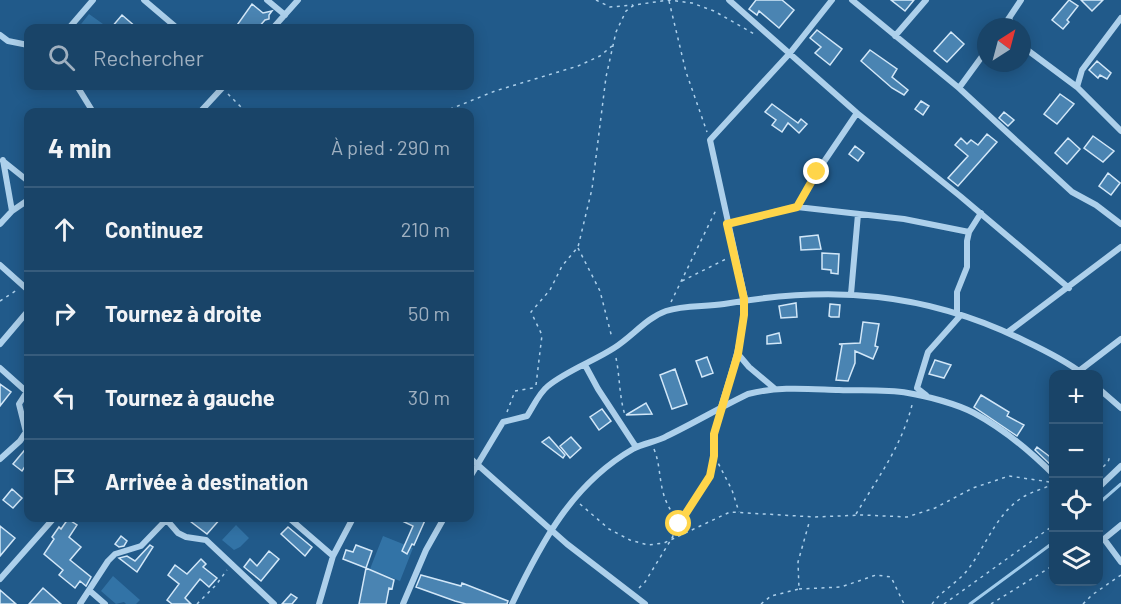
<!DOCTYPE html>
<html lang="fr">
<head>
<meta charset="utf-8">
<style>
	body { margin:0; font-family:Barlow,sans-serif; background:#264e71; color:#f1f3f6 }
	.controls { position:absolute; right:18px; bottom:18px; display:grid; overflow:hidden; border-radius:12px; box-shadow:0 3px 15px #0003 }
	.controls button { width:54px; height:54px; display:grid; place-items:center; padding:0; border:0; border-bottom:2px solid #375c7c; background:#194468; color:#f1f3f6; font:30px sans-serif }
	.compass { position:absolute; left:977px; top:18px; width:54px; height:54px; border-radius:50%; background:#194468; box-shadow:0 3px 15px #0003; rotate:36deg }
	.stop { position:absolute; width:18px; height:18px; margin:-14px; border:4px solid #ffd54a; border-radius:50%; background:#fff }
	.stop.end { background:#ffd54a; border-color:#fff; box-shadow:0 2px 6px #0008 }
	.list { margin:0; padding:0; list-style:none }
	h2 { display:flex; justify-content:space-between; align-items:center; height:78px; margin:0; padding:0 24px; font-size:26px }
	h2 small { font-size:20px; font-weight:400; color:#9fb0c0 }
	.list li { display:grid; grid-template-columns:39px 1fr auto; gap:18px; align-items:center; box-sizing:border-box; height:84px; padding:0 24px; border-top:2px solid #375c7c }
	.list b { display:block; font-size:22px; white-space:nowrap }
	.list em { font-size:20px; font-style:normal; color:#9fb0c0 }
	.icon { flex:none; width:33px; height:33px; fill:none; stroke:currentColor; stroke-width:2; stroke-linecap:round; stroke-linejoin:round }
	.map { position:relative; flex:none; width:1121px; height:604px; overflow:hidden }
	.search { position:absolute; background:#194468; box-shadow:0 3px 15px #0003; left:24px; top:24px; width:450px; height:66px; display:flex; align-items:center; gap:15px; box-sizing:border-box; padding:0 21px; border-radius:12px; color:#9fb0c0; font-size:22px }
	.panel { position:absolute; background:#194468; box-shadow:0 3px 15px #0003; left:24px; top:108px; width:450px; height:414px; border-radius:12px }
	.map>svg:first-child { display:block }
	.green { fill:#3273a6 }
	.lines { fill:none; stroke-linecap:round; stroke-linejoin:round }
	.stream { stroke:#a1ccec; stroke-width:3 }
	.building { fill:#4a84b2; stroke:#d2e7f8; stroke-width:1.5 }
	.path { stroke:#add0eb; stroke-width:1.5; stroke-dasharray:3 4.5; stroke-linecap:butt }
	.street { stroke:#add0eb; stroke-width:6 }
	.route { stroke:#ffd54a; stroke-width:8 }
</style>
</head>
<body>
<div class="map">
<svg width="1121" height="604" viewBox="0 0 1121 604">
	<rect width="100%" height="100%" fill="#215a8a"/>
	<path class="green" d="M89 14 103 24 99 28H78Z
		M236 525 249 538 240 547 234 550 222 540Z
		M383 536 413 548 400 581 370 569Z
		M113 576 140 600 136 604H126L124 602 116 604 101 591Z"/>
	<g class="lines">
		<path class="stream" d="M1098 504 1121 484
			M970 604 1054 542"/>
	</g>
	<path class="building" d="M756 0H782L794 10 779 28 759 11 757 15 749 9Z
		M891 0H914L905 11Z
		M1069 0 1078 6 1067 20 1069 22 1063 29 1052 20Z
		M1081 0H1103L1092 11Z
		M252 4 263 13 272 11 269 15V19L265 20 258 28H235Z
		M122 15 137 28H111Z
		M817 30 842 49 830 65 815 53 821 47 810 38Z
		M951 32 964 44 947 62 934 51Z
		M870 50 897 69 892 77 908 90 904 95 892 88 861 61Z
		M1097 61 1111 73 1107 79 1100 75 1098 78 1089 70Z
		M1060 94 1074 104 1057 124 1044 114Z
		M921 101 929 106 923 115 915 109Z
		M772 104 798 123 801 119 807 124 799 133 788 123 782 132 772 125 776 120 765 112Z
		M1004 112 1014 120 1008 126 999 118Z
		M987 134 997 142 958 186 948 178 968 156 955 145 961 138 967 144 971 140 978 145Z
		M1093 136 1114 151 1103 162 1084 148Z
		M1068 138 1080 149 1067 164 1055 153Z
		M855 146 864 153 858 161 849 154Z
		M1108 173 1120 183 1111 195 1099 186Z
		M818 235 821 249 801 250 800 237Z
		M822 253 839 254 838 274 831 273V270L822 269Z
		M796 303 797 317 781 318 779 306Z
		M830 304 840 305 839 317H831L829 316Z
		M863 322 879 324 875 346 878 347 873 359 855 351V363L848 381 836 380 842 345 839 344 860 343Z
		M779 333 781 343 767 344V336Z
		M707 357 713 373 702 377 696 361Z
		M935 360 951 365 944 378 929 374Z
		M675 369 687 404 672 409 660 375Z
		M0 384 11 392 0 406Z
		M981 395 1009 412 1007 416 1024 425 1017 436 974 407Z
		M646 403 652 414 626 415Z
		M602 409 611 421 599 430 590 417Z
		M549 437 565 455 563 458 542 442Z
		M571 437 581 448 570 458 560 446Z
		M28 446V462L22 471 13 464Z
		M1037 447 1053 459V467L1035 450Z
		M12 489 22 498 13 508 3 500Z
		M186 518H221L207 534Z
		M396 518H426L414 545 412 544 407 554 402 551 413 526Z
		M68 519 77 525 69 537 81 547 70 560 91 577 86 586 80 581 75 588 59 575 63 570 44 554 54 539 52 537 59 527 61 529Z
		M0 526 15 538 0 556Z
		M288 527 312 547 305 556 281 534Z
		M121 536 127 541 124 546 119 547 115 544Z
		M150 545 153 547 137 572 119 558 127 556 135 561Z
		M356 545 372 551 366 568 343 559 346 550 353 552Z
		M269 551 279 559 261 581 244 567 250 559 257 566Z
		M201 559 206 564 203 567 217 578 209 587 200 579 185 598 191 604H172L167 600 179 584 168 575 175 565 187 574Z
		M366 568 394 580 392 589 389 588 386 604H359Z
		M421 575 461 586 462 583 508 601 507 604H466L455 601 416 587Z
		M43 588 61 604H29Z
		M0 590 16 604H0Z
		M291 594 297 598 292 604H282Z"/>
	<g class="lines">
		<path class="path" d="M596 0 610 7 633 5
			M669 1 686 72 707 132
			M228 94 246 112
			M285 112H303
			M443 112 495 91 578 66 600 56 612 46
			M578 248 600 291 612 338
			M682 281 728 258
			M0 301 17 290
			M671 302 716 210
			M616 358C620 377 619 396 625 415
			M536 385 542 335 531 312 550 290 562 266 578 247 592 189 606 77 616 32 626 11 634 5 669 0 692 3 714 11 756 35
			M507 412 515 391 533 388
			M654 449C660 464 659 477 663 492 666 504 672 513 679 523
			M715 457 732 490 739 512
			M1098 472 1108 462 1110 456
			M580 504 609 529 630 540 648 545 664 543 730 512 815 517 863 515 907 517 935 508 973 488 1009 476 1050 482
			M856 514C879 476 903 444 913 401
			M639 588 645 582 672 538 679 523 710 476 714 456V434L718 420
			M799 589 841 587 876 575 891 577 904 604
			M197 604 216 585 227 570
			M761 604 771 596 799 589 798 562 809 523
			M932 604C942 590 959 582 969 568 987 544 996 514 1023 497 1032 492 1044 488 1054 484
			M944 604 1054 525
			M991 604 1054 565
			M1083 604 1092 595 1121 575"/>
		<path class="street" d="M144 0 177 28
			M267 0 285 15
			M729 0 857 113 960 196 1069 288
			M852 0 959 88 1072 192 1096 205 1121 224
			M1009 18 1013 27
			M1003 27 1021 0
			M69 28 93 0
			M273 28 298 0
			M0 35 8 41 28 45
			M895 36 926 0
			M1022 46 1077 87 1121 131
			M77 86 93 112
			M1077 87 1082 70 1121 18
			M959 88 986 51
			M200 112 224 86
			M3 160 12 211
			M3 161 28 181
			M797 207 817 172 857 113
			M0 224 12 211 28 200
			M727 224 797 207 904 219 969 232
			M0 265 28 290
			M851 294 858 214
			M957 314V292L967 267V241L969 232 981 213
			M1008 332 1121 247
			M0 344 28 311
			M738 354 749 367 774 388
			M585 365 598 389 636 447
			M0 368 28 393
			M1079 371 1121 339
			M1098 388 1121 408
			M926 395 917 388 928 352 960 316
			M721 407C732 372 744 337 745 299L710 140 790 53 832 0
			M470 458 567 544 645 604
			M0 459 20 441 26 432 19 404 28 390
			M470 477 503 422 527 416C533 407 539 393 548 386 566 371 594 361 614 348 632 337 646 318 666 311 684 305 705 307 724 304 832 285 926 292 1025 341 1044 350 1066 361 1083 374
			M1098 488 1121 466
			M165 518 178 533 186 537 206 540 274 604
			M289 518 333 556
			M1121 525 1104 539 1121 562
			M0 579 54 518
			M90 591 105 604
			M80 604 108 561 115 554 141 546 166 520
			M319 604 333 556 353 518
			M403 604 426 550 444 518
			M512 604C541 543 572 484 633 449 643 443 657 442 667 436 694 423 721 407 748 394 779 386 808 389 839 390 862 391 885 389 908 393 927 396 957 404 974 413 1002 428 1031 452 1054 475"/>
	</g>
	<g class="lines">
		<path class="route" d="M679 524 710 476 714 456V434L738 354 744 315V299L727 224 797 207 817 172"/>
	</g>
</svg>
<div class="controls">
<button>+</button>
<button>−</button>
<button><svg class="icon" aria-label="locate" viewBox="0 0 24 24"><circle cx="12" cy="12" r="6"/><path d="M12 2v4M12 18v4M2 12h4M18 12h4"/></svg></button>
<button><svg class="icon" aria-label="layers" viewBox="0 0 24 24"><path d="M12 4l9 5-9 5-9-5zM3 14l9 5 9-5"/></svg></button>
</div>
<svg class="compass" viewBox="-18 -18 36 36"><path d="M0-13l5 13h-10z" fill="#e53935"/><path d="M0 13l5-13h-10z" fill="#9fb0c0"/></svg>
<div class="stop" style="left:679px;top:524px"></div>
<div class="stop end" style="left:817px;top:172px"></div>
<div class="search"><svg class="icon" aria-label="search" viewBox="0 0 24 24"><circle cx="10" cy="10" r="6"/><path d="M15 15l6 6"/></svg>Rechercher</div>
<section class="panel">
<h2>4 min<small>À pied · 290 m</small></h2>
<ul class="list">
<li><svg class="icon" aria-label="ahead" viewBox="0 0 24 24"><path d="M12 20V5M6 11l6-6 6 6"/></svg><div><b>Continuez</b></div><em>210 m</em></li>
<li><svg class="icon" aria-label="right" viewBox="0 0 24 24"><path d="M7 20v-9h11M14 6l5 5-5 5"/></svg><div><b>Tournez à droite</b></div><em>50 m</em></li>
<li><svg class="icon" aria-label="left" viewBox="0 0 24 24"><path d="M17 20v-9H6M10 6l-5 5 5 5"/></svg><div><b>Tournez à gauche</b></div><em>30 m</em></li>
<li><svg class="icon" aria-label="arrive" viewBox="0 0 24 24"><path d="M6 21V4h12l-3 4 3 4H6"/></svg><div><b>Arrivée à destination</b></div></li>
</ul>
</section>
</div>
</body>
</html>
